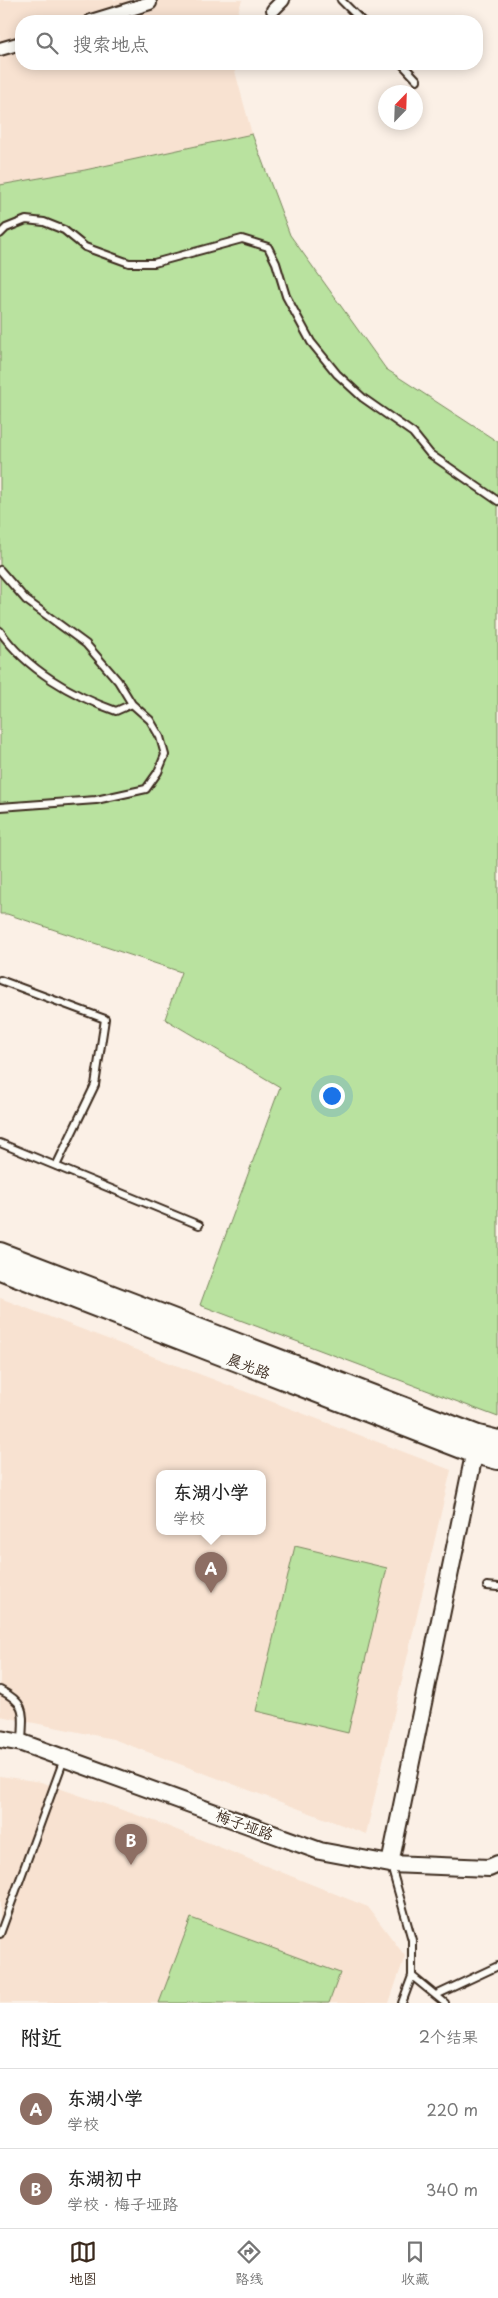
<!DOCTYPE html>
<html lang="zh">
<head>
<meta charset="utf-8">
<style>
	body { margin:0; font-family:"Playpen Sans","LXGW WenKai TC",sans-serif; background:#f6f6f6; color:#222 }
	.compass { position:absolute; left:378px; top:85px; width:45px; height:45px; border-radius:50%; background:#fff; box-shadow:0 2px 12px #0003; rotate:23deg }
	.you { position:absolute; left:331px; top:1095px; width:18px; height:18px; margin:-12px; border:4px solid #fff; border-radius:50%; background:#1a73e8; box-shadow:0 0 0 8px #1a73e833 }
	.badge { display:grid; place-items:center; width:32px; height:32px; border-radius:50%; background:#3b2a1e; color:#fff; font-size:16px; font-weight:700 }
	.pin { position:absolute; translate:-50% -41px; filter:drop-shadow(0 1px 2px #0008) }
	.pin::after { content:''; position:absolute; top:26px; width:18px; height:15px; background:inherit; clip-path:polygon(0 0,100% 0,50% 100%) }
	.popup { position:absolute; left:156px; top:1470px; width:110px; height:65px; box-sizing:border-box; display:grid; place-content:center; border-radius:10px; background:#fff; filter:drop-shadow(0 1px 4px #0005); font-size:16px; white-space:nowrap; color:#767676 }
	.popup b { font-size:19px; color:#222 }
	.popup::after { content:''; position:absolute; left:50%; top:100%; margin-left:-10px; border:10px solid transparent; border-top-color:#fff }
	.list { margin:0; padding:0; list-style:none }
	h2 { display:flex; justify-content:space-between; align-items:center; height:65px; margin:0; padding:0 20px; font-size:21px }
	h2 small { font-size:16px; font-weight:400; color:#767676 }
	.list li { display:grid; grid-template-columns:32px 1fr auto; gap:15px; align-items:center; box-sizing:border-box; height:80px; padding:0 20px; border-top:1px solid #e0e0e0 }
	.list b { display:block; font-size:19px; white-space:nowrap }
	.list p { margin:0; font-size:16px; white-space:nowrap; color:#767676 }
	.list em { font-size:16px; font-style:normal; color:#767676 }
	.icon { flex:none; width:28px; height:28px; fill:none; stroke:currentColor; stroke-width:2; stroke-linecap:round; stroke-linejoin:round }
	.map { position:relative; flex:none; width:498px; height:2003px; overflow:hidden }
	.search { position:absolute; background:#fff; box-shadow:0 2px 12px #0003; left:15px; right:15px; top:15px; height:55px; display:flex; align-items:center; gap:12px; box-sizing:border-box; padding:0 18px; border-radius:20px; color:#767676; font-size:19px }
	.sheet { height:225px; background:#fff }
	nav { display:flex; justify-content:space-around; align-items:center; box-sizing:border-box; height:70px; border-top:1px solid #e0e0e0; background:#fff; font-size:14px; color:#767676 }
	nav a { display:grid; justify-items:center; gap:2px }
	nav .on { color:#3b2a1e }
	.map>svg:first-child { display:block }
	.built { fill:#f8e2d1; fill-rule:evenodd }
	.green { fill:#b9e29f; stroke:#7a865e }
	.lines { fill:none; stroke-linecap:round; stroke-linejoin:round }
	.service-casing { stroke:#3b2a1e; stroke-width:10 }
	.minor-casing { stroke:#3b2a1e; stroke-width:16 }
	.tertiary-casing { stroke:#3b2a1e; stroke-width:20 }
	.primary-casing { stroke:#3b2a1e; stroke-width:24 }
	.service { stroke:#fdfcf7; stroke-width:6 }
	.minor { stroke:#fdfcf7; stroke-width:12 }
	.tertiary { stroke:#fdfcf7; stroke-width:16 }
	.primary { stroke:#fdfcf7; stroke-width:20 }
	.labels { text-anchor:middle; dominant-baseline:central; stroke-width:4; stroke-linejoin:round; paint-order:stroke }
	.street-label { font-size:15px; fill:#3b2a1e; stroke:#fdfcf7 }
</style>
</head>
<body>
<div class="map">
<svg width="498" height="2003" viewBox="0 0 498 2003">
	<rect width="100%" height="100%" fill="#fbf0e6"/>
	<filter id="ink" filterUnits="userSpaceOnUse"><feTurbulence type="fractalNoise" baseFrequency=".02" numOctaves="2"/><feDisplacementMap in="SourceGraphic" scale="10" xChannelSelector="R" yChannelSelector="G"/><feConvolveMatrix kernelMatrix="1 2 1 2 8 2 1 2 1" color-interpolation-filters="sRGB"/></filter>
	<g filter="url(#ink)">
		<path class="built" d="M0 0H242L235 21H21V64H233L252 134 85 170 0 185Z
			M0 1298 451 1470 366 1834 113 1739 0 1716ZM160 1474H262V1532H160Z
			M0 1776 41 1782 157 1822 368 1907 405 1956 389 2003H0Z"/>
		<path class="green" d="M252 134 290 235 386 369 498 442V1417L200 1305 280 1087 165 1019 181 972 7 914H0V185L85 170Z
			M295 1546 387 1568 348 1733 256 1711Z
			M191 1918 340 1973 329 2003H159Z"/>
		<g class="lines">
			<g class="service-casing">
				<path id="service" d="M341 0 362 21
					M402 64 417 80
					M0 234 6 228 26 220 44 222 64 230 85 247 129 263H154L242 239 268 247 276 263 286 296 311 342 337 374 363 398 413 433 430 454 498 501
					M0 570 26 600 86 644 118 681 132 704 150 720 160 737 165 755 158 772 146 789 96 800 0 807
					M0 631C26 669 73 696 116 711L132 704
					M0 980 105 1019 95 1085 56 1166
					M0 1143 199 1225
					M487 1586 498 1587
					M0 1690C28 1704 23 1713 22 1742
					M391 1866 412 1940V1976L402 2003
					M0 1934 64 1759
					M412 1976 445 2003
					M436 1995 498 1966"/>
			</g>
			<g class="minor-casing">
				<path id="minor" d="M273 10 283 0
					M91 21 150 3
					M0 49 21 43"/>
			</g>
			<g class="tertiary-casing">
				<path id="tertiary" d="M0 1739 22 1743 320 1851 390 1864 489 1868 498 1864
					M390 1864 477 1440"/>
			</g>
			<g class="primary-casing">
				<path id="primary" d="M0 1253 478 1436 498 1441
					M0 1269 475 1453 498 1459"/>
			</g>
			<use href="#service" class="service"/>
			<use href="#minor" class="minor"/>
			<use href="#tertiary" class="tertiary"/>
			<use href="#primary" class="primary"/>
		</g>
	</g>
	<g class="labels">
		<g class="street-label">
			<text transform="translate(249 1365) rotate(21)">晨光路</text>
			<text transform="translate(245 1824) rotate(20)">梅子垭路</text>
		</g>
	</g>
</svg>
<svg class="compass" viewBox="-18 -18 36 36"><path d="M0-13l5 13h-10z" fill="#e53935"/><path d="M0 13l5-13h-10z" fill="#767676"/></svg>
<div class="you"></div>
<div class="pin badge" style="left:211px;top:1593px;background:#8d6e63">A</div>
<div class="popup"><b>东湖小学</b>学校</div>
<div class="pin badge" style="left:131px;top:1865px;background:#8d6e63">B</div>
<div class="search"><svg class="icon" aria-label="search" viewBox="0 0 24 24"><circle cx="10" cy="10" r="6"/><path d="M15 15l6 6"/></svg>搜索地点</div>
</div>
<section class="sheet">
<h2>附近<small>2个结果</small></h2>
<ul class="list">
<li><span class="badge" style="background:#8d6e63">A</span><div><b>东湖小学</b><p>学校</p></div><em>220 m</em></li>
<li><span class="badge" style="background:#8d6e63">B</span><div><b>东湖初中</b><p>学校 · 梅子垭路</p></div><em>340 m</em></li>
</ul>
</section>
<nav>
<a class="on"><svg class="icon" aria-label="map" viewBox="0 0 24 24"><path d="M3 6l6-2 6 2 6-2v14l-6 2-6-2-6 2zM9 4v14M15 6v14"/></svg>地图</a>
<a><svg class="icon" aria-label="directions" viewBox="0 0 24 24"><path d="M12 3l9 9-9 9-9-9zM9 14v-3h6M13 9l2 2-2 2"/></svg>路线</a>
<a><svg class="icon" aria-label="saved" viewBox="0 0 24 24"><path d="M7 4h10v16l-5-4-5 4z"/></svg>收藏</a>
</nav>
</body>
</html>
